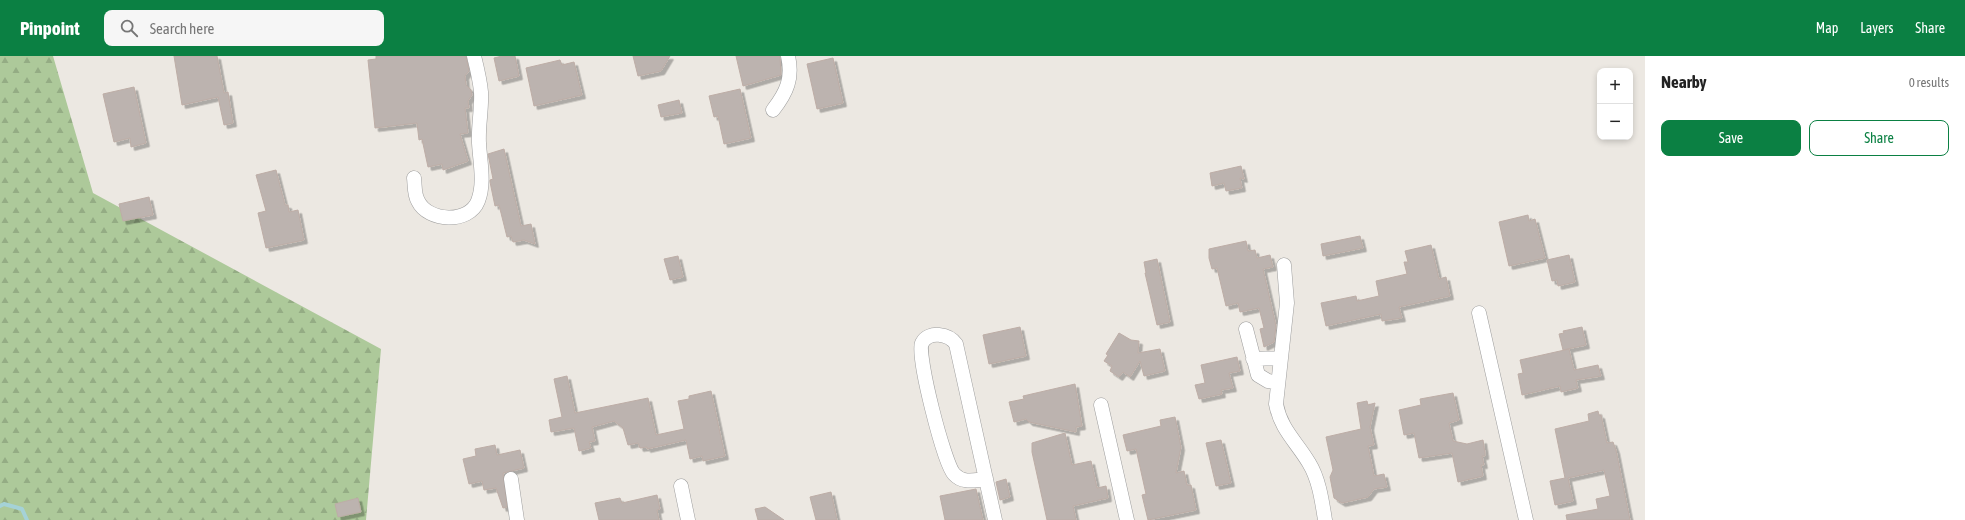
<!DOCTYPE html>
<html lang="en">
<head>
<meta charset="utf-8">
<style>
	body { margin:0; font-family:"Asap Condensed",sans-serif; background:#f6f6f6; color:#222 }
	.controls { position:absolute; right:12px; top:12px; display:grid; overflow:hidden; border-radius:8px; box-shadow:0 2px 6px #0003 }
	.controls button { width:36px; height:36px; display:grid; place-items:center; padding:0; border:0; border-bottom:1px solid #e0e0e0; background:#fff; color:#222; font:20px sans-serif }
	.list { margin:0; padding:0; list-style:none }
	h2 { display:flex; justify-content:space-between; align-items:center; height:52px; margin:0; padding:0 16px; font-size:17px }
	h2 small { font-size:13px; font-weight:400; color:#767676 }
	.actions { display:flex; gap:8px; padding:12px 16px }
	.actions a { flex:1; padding:9px 0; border:1px solid #0b8043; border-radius:8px; text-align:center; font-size:14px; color:#0b8043 }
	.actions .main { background:#0b8043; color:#fff }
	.icon { flex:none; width:22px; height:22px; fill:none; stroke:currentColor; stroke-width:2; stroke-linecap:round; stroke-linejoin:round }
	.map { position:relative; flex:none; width:1645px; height:464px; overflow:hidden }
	header { display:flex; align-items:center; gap:24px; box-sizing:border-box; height:56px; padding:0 20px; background:#0b8043; color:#fff }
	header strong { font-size:19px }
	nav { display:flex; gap:22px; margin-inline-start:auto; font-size:14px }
	.search { width:280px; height:36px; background:#f6f6f6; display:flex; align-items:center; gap:10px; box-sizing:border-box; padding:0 14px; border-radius:8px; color:#767676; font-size:15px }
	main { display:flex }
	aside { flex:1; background:#fff }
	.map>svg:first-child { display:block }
	.forest { fill:url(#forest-firs) }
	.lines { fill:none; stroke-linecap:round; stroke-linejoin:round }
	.stream { stroke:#a5d2d7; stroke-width:4 }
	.building { fill:#bcb3af; stroke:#bdada6; filter:url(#shadow) }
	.minor-casing { stroke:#9d9d9d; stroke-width:15 }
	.minor { stroke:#fff; stroke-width:14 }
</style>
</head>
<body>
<header>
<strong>Pinpoint</strong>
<div class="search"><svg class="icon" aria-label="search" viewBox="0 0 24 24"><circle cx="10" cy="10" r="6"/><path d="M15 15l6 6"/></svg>Search here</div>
<nav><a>Map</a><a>Layers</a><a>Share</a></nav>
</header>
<main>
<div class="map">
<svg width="1645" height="464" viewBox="0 0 1645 464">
	<defs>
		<pattern id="forest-firs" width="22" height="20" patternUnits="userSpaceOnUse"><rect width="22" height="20" fill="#adc99a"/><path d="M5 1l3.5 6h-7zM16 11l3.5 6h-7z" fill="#94ac84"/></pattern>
		<filter id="shadow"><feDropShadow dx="3.5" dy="3.5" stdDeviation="0" flood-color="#0004"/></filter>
	</defs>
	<rect width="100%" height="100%" fill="#ece8e2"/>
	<path class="forest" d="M0 0H53L93 137 381 293 366 464H0Z"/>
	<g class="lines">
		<path class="stream" d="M0 450 4 448 22 453 27 464"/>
	</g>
	<path class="building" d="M174 0H217L224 37 228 36 233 67 224 69 218 41 182 49Z
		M376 0H466L469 15 465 20 466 29 471 34 472 39 468 45 469 52H465L468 77 460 78 468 105 443 114 442 108 428 111 422 83 419 84 417 67 375 72 368 4 376 3Z
		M502 0H515L519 20 499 25 494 2Z
		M633 0H670L661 15 638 20Z
		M736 0H780L781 19 743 30Z
		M833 2 843 47 817 53 807 8Z
		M560 4 562 9 574 6 582 39 534 50 526 12Z
		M134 31 146 87 131 91 130 82 114 86 103 38Z
		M740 33 751 82 724 88 718 60 714 61 709 40Z
		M679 44 682 57 661 61 658 49Z
		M504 93 521 170 531 168 535 188 524 184 513 186 511 180 507 181 499 149 495 150 490 126V124L493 123 488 98Z
		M1241 110 1244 123 1240 122 1242 132 1226 135 1224 127 1212 130 1210 117Z
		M276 114 285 149H288L289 156 298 154 304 184 266 192 258 157 266 155 256 119Z
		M149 141 153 159 123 165 119 148Z
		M1528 159 1529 165 1535 163 1545 202 1509 210 1499 166Z
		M1360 180 1363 192 1323 200 1321 188Z
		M1246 185 1248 195 1255 194 1257 202 1270 199 1273 211 1263 213 1276 270 1274 286 1264 291 1260 273 1264 272 1259 252 1240 256 1238 247 1226 250 1217 212 1212 213 1209 202V193Z
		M1431 189 1439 223 1446 221 1450 240 1399 251 1402 262 1382 265 1381 258 1326 270 1321 247 1356 240 1357 245 1379 240 1376 225 1407 218 1404 206H1408L1405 195Z
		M1569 199 1575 226 1558 230 1557 224 1552 225 1547 204Z
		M678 200 683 221 670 224 664 203Z
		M1157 203 1170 266 1157 269 1145 217H1146L1144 206Z
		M1020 271 1026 300 989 308 983 279Z
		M1582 271 1586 289 1563 294 1559 278 1564 277 1563 275Z
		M1119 277 1131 284 1139 285 1138 297 1160 293 1165 315 1144 320 1140 305 1130 321 1123 316 1119 321 1110 315 1112 310 1104 305 1108 299 1106 298Z
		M1569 293 1574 314 1598 309 1601 320 1576 324 1578 332 1561 336 1560 330 1522 339 1518 318 1523 317 1520 304Z
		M1237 301 1240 315 1229 317 1233 332 1221 334 1222 338 1199 343 1195 329 1205 327 1201 309Z
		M567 320 575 357 648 342 656 379 684 373 678 345 689 343V340L711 335 725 400 703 405 702 400 690 403 686 384 647 393V391L640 392 638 387 628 389 623 372 614 365 592 371 595 385 589 386 591 392 579 395 574 372 551 376 549 364 562 361 554 323Z
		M1075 328 1082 370 1076 371V376L1029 366 1026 363 1014 366 1009 346 1024 343 1023 340Z
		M1453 337 1459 364 1449 367 1453 385 1467 388 1483 384 1485 397V400H1482L1484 409H1481L1483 420 1458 426 1452 397 1419 402 1414 377 1404 379 1399 354 1421 349 1420 343Z
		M1367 345 1368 349 1375 347 1370 371 1374 389 1368 390 1374 420 1384 418 1387 431 1374 433 1368 441 1342 447 1334 442 1330 421 1333 414 1326 381 1361 373 1357 347Z
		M1598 355 1599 359H1601L1607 387 1613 386 1616 394 1630 464H1567L1566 459 1598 453 1596 443 1610 440 1604 414 1568 422 1573 445 1555 449 1550 425 1565 422 1555 373 1589 365 1588 358Z
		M1175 361 1181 391 1176 417 1184 415 1187 429H1191L1196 454 1148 464 1142 439 1146 438 1136 393 1127 395 1123 379 1161 370 1160 364Z
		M1065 377 1072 409 1091 405 1097 432 1106 430 1108 442 1073 450 1076 464H1047L1032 396V387Z
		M1221 384 1231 427 1216 430 1206 387Z
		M495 389 497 399 520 394 524 412 503 417 507 451 503 452 496 432 484 434 482 425 469 428 463 403 476 400 475 393Z
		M1006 423 1010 441 1000 444 996 426Z
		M976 433 983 464H945L940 440Z
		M831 436 837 464H816L810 441Z
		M657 439 660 453 657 454 659 464H599L595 447 620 442 622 447Z
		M358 442 361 456 338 461 335 448Z
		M765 451 784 464H758L755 453Z"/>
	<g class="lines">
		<g class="minor-casing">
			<path id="minor" d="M773 54C787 36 793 22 788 0
				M414 122C415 129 414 138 418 145 428 166 469 168 478 145 485 127 480 106 479 87 478 70 482 53 481 36 480 24 477 12 474 0
				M1284 209 1287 247 1276 348C1281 374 1296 385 1309 407 1319 423 1322 445 1325 464
				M1479 257 1526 464
				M1246 273 1258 319 1268 325 1277 326
				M1253 303 1281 302
				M1101 349 1127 464
				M511 423 517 464
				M986 423C975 424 963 428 954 418 944 407 916 298 922 287 929 274 949 278 956 288L995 464
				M681 430 688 464"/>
		</g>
		<use href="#minor" class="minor"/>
	</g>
</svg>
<div class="controls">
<button>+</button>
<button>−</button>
</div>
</div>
<aside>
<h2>Nearby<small>0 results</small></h2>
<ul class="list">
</ul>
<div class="actions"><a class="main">Save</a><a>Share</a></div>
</aside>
</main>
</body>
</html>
